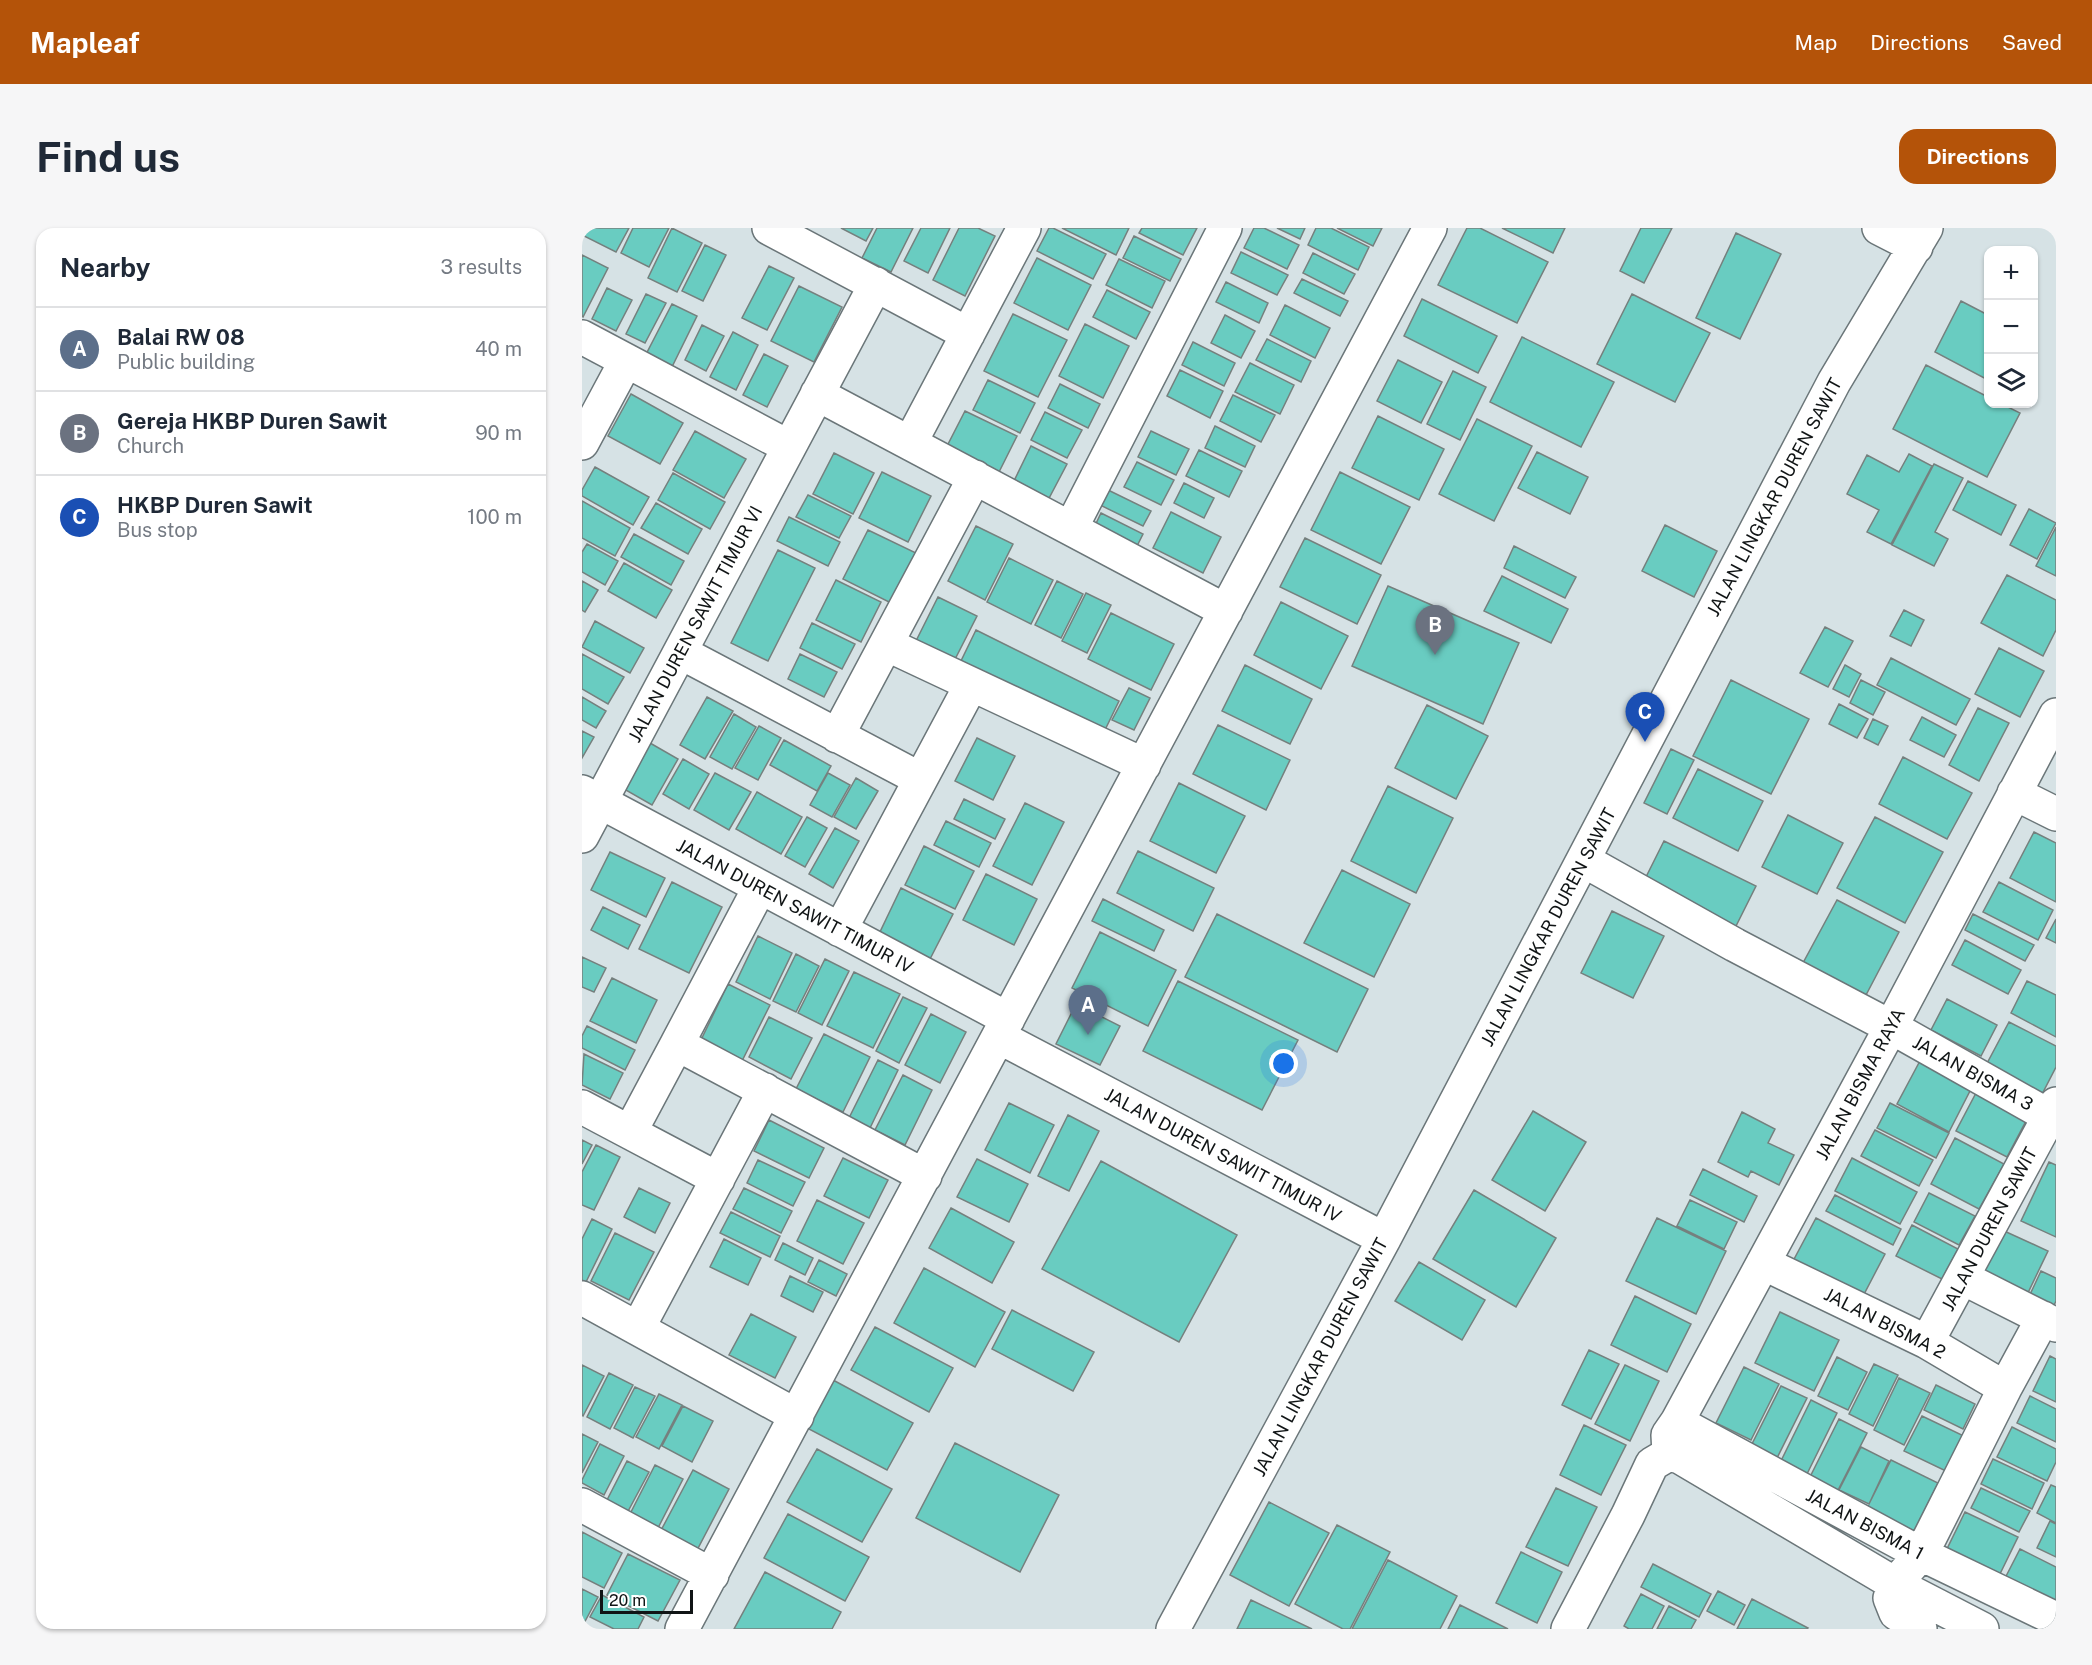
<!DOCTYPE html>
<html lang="en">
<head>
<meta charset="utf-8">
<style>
	body { margin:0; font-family:"Public Sans",sans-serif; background:#f6f6f7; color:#1f2937 }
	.controls { position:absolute; right:18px; top:18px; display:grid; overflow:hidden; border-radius:12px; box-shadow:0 2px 4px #0004 }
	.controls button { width:54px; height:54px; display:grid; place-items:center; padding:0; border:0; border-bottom:2px solid #e0e1e3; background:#fff; color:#1f2937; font:30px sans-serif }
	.scale { position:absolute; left:18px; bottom:15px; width:93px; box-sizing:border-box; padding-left:6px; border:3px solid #101415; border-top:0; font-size:16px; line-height:21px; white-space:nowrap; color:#101415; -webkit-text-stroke:4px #fff; paint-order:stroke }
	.you { position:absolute; left:702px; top:836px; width:21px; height:21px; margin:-15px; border:4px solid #fff; border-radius:50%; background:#1a73e8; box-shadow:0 0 0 9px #1a73e833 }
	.badge { display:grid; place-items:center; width:39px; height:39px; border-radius:50%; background:#b45309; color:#fff; font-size:20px; font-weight:700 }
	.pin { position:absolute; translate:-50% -50px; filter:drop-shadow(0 2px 3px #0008) }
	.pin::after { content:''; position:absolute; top:32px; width:21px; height:18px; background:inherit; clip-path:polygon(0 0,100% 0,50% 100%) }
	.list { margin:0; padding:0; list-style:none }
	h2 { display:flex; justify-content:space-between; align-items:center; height:78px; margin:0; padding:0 24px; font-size:26px }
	h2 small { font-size:20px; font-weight:400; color:#747a83 }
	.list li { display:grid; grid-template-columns:39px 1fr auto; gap:18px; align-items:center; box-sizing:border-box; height:84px; padding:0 24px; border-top:2px solid #e0e1e3 }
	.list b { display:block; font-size:22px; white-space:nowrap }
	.list p { margin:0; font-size:20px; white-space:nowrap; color:#747a83 }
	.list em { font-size:20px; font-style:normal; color:#747a83 }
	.icon { flex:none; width:33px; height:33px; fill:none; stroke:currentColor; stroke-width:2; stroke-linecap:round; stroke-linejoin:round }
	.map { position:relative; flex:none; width:1474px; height:1401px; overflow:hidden; border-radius:18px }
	header { display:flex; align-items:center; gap:36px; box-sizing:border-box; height:84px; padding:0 30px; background:#b45309; color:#fff }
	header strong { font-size:28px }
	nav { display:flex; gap:33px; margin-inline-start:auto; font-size:21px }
	.intro { display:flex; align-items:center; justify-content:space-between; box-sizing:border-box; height:144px; padding:0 36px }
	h1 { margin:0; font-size:42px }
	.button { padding:15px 27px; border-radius:18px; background:#b45309; color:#fff; font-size:21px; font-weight:700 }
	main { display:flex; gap:36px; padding:0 36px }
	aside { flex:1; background:#fff; border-radius:18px; box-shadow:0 2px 4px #0004 }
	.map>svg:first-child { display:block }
	.building { fill:#69ccc1; stroke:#75807e; stroke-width:1.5 }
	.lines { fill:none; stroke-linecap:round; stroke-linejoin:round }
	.minor-casing { stroke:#6b7679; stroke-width:36 }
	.minor { stroke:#fff; stroke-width:33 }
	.labels { text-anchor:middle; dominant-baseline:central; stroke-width:6; stroke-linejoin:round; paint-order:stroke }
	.street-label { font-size:18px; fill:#101415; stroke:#fff }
</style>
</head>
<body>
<header>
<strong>Mapleaf</strong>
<nav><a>Map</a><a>Directions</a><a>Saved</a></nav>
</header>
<div class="intro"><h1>Find us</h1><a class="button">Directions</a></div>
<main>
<aside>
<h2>Nearby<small>3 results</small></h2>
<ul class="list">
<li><span class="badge" style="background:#5c6f8a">A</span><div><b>Balai RW 08</b><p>Public building</p></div><em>40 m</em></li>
<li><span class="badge" style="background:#6b7280">B</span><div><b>Gereja HKBP Duren Sawit</b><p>Church</p></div><em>90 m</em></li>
<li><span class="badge" style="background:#1a4fb4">C</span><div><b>HKBP Duren Sawit</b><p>Bus stop</p></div><em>100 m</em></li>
</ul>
</aside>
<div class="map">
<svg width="1474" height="1401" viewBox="0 0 1474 1401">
	<rect width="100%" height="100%" fill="#d6e2e5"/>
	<path class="building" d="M3 0H47L34 24 0 7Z
		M51 0H87L67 39 39 25Z
		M90 0 120 15 95 64 66 50Z
		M259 0H291L284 13Z
		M295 0H331L309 44 280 30Z
		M339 0H368L346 45 322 33Z
		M377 0H396L413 8 383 68 351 52Z
		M467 0H471L524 26 511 51 455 23Z
		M480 0H547L534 27Z
		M560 0H615L601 27 557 5Z
		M672 0H682L717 17 705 41 662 20Z
		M695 0H723L718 11Z
		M734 0H749L787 19 776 42 726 17Z
		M755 0H800L791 18Z
		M885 0H898L966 34 935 95 856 57Z
		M920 0H983L971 25Z
		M1059 0H1090L1062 55 1038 43Z
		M1154 5 1199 26 1158 111 1114 90Z
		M552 8 599 31 588 53 541 30Z
		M123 17 144 27 121 73 100 63Z
		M659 24 706 47 695 67 649 45Z
		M731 25 773 46 762 66 721 45Z
		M0 27 26 40 1 89 0 88Z
		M455 30 509 57 486 102 432 75Z
		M537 31 583 53 570 80 524 57Z
		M187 38 212 50 185 102 160 90Z
		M720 51 766 73 758 88 712 65Z
		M644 54 686 75 677 95 634 74Z
		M217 58 260 79 232 134 189 113Z
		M25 60 50 72 34 103 10 91Z
		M525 62 568 84 554 111 511 89Z
		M64 66 84 75 63 115 44 106Z
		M1050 66 1128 105 1093 174 1015 136Z
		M840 71 915 108 896 145 822 108Z
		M1379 73 1406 87V152L1353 124Z
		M90 76 115 88 85 149 59 136Z
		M703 77 748 100 733 130 688 107Z
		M431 86 485 112 456 169 402 143Z
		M643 87 673 103 659 130 629 115Z
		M503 96 547 118 521 170 477 148Z
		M120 97 142 108 124 143 103 132Z
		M151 104 176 117 154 162 128 149Z
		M940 109 1032 154 999 219 908 174Z
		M685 111 729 133 719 154 674 132Z
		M611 114 653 135 642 158 600 137Z
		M182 126 206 138 185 179 161 167Z
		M816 132 860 154 839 195 795 173Z
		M668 135 712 157 698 186 653 164Z
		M1344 137 1406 169V176H1420L1438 185 1405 249 1311 201Z
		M598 142 641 163 628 190 585 168Z
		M871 143 904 159 878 212 845 196Z
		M406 152 453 175 438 205 391 182Z
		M478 156 518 176 506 200 466 180Z
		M49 166 101 195 78 236 26 208Z
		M651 167 693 187 679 214 638 193Z
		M383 183 435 208 414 250 362 224Z
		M463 184 500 202 485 230 449 212Z
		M796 188 862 221 837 272 770 240Z
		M895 191 950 218 912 293 857 266Z
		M633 198 673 218 663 239 623 220Z
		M113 203 164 231 142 270 91 242Z
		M569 203 607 221 594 247 556 229Z
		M449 218 485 236 465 274 430 257Z
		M617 222 660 243 647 269 604 248Z
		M955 224 1006 249 988 286 936 260Z
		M252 225 292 245 271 286 231 266Z
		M1327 226 1350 238 1309 316 1285 304 1297 282 1265 266 1285 227 1317 244Z
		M555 234 592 252 579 277 542 259Z
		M1352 236 1381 250 1353 304 1366 311 1352 338 1310 317Z
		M13 239 67 269 51 297 0 268V262Z
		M300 244 349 268 326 314 277 290Z
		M758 244 828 279 799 336 729 302Z
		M91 245 143 274 128 301 76 272Z
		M1386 253 1434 277 1419 307 1371 282Z
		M602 255 632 270 622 290 592 275Z
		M524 261 569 283 561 298 516 276Z
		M226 267 269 288 257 310 214 289Z
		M0 273 48 300 33 328 0 310Z
		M74 275 120 301 106 326 59 300Z
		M1447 281 1474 295 1455 331 1428 317Z
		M589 284 639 309 621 345 571 320Z
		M519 285 561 306 552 324 510 304Z
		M207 289 258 314 246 338 195 313Z
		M1083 297 1135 323 1112 369 1060 343Z
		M394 298 431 316 403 372 366 353Z
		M1474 299V348L1454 338Z
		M286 302 334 325 309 375 261 351Z
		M52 306 102 333 89 357 39 329Z
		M723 310 799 347 775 396 698 359Z
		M5 316 36 333 23 357 0 344V324Z
		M932 318 994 349 983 370 922 340Z
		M196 322 233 340 186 433 149 415Z
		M427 330 471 352 449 396 405 374Z
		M42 335 90 362 74 390 26 363Z
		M1425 347 1474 372V402L1461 428 1399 395Z
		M920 348 986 381 969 415 902 383Z
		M254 352 299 374 279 414 234 392Z
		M0 353 16 362 3 384 0 382Z
		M475 353 501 366 479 410 453 397Z
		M806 358 937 415 901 496 770 438Z
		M504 365 529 377 505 425 480 413Z
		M356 369 395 388 366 445 328 425Z
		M699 374 766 408 739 461 672 427Z
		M1322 382 1342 392 1329 418 1308 408Z
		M529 385 592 416 569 462 506 431Z
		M13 393 62 420 48 445 0 419Z
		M230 395 273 416 260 441 218 420Z
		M1243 399 1271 413 1246 459 1218 445Z
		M394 402 537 473 521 506 378 435Z
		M1417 420 1462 443 1438 489 1393 466Z
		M0 426 42 449 26 476 0 461Z
		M218 426 255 444 242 469 206 451Z
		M1309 430 1388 471 1374 497 1295 457Z
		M663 437 730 471 708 516 640 483Z
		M1263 437 1279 446 1267 469 1251 461Z
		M1149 452 1227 491 1189 566 1111 528Z
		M1279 452 1303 464 1291 487 1268 475Z
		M547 460 568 470 552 502 530 492Z
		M0 469 24 483 14 500 0 492Z
		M125 469 151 483 123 531 98 517Z
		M1257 476 1286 491 1275 510 1247 496Z
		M845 477 906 508 874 571 813 540Z
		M1396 480 1427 495 1397 553 1367 537Z
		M152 486 174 499 150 541 128 529Z
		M1340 489 1374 507 1362 529 1328 512Z
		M1291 491 1306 498 1296 517 1282 510Z
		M636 497 708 532 684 582 611 546Z
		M177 498 199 510 176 552 153 540Z
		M0 503 12 509 0 530Z
		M395 510 433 528 411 572 373 553Z
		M202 512 249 538 235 563 188 537Z
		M68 515 96 531 70 577 42 561Z
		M1089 521 1112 532 1085 586 1062 575Z
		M1321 529 1390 565 1365 611 1297 576Z
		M101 531 127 546 107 581 81 566Z
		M1116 541 1181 573 1156 623 1091 590Z
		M133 545 169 564 147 602 112 582Z
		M246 545 268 557 250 589 228 577Z
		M274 550 296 563 274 601 252 589Z
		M597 555 663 588 634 645 568 613Z
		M806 558 871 590 834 665 769 633Z
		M175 564 220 589 199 626 154 601Z
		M382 571 423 591 413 611 372 591Z
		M443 575 482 594 450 657 411 638Z
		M1206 587 1261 615 1235 666 1180 639Z
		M225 589 245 600 223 639 203 628Z
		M1293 589 1361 624 1323 695 1255 660Z
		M364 593 409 615 397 639 352 617Z
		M253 600 277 613 251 660 227 646Z
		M1452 604 1474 615V674L1428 650Z
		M1082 613 1174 658 1153 700 1061 655Z
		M342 618 392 643 373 681 323 657Z
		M556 623 632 660 611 703 535 665Z
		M28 624 83 650 64 689 9 662Z
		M760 642 828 676 792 749 722 715Z
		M404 646 455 671 432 717 381 692Z
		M90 654 140 679 107 745 57 721Z
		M1417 654 1471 682 1456 712 1401 684Z
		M319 660 371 686 348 731 297 706Z
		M521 671 582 702 572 723 510 693Z
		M1255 672 1317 704 1284 767 1221 735Z
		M21 679 58 697 46 721 9 702Z
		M1030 683 1082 708 1051 770 999 745Z
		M635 686 786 761 755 824 603 749Z
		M1391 686 1452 717 1443 733 1383 702Z
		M1474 691V715L1464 710Z
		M518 704 594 742 566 798 490 760Z
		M176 708 210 725 188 771 154 754Z
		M1383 712 1439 742 1426 766 1370 737Z
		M214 726 237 738 214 784 191 773Z
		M0 729 24 740 12 764 0 759Z
		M243 731 267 743 240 797 216 785Z
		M272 744 318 766 291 820 245 798Z
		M30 750 75 772 54 815 8 793Z
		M596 753 716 812 680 882 561 823Z
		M1445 753 1474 767V809L1429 785Z
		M146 756 188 777 159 835 118 814Z
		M321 769 345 780 317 835 294 823Z
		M1365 771 1415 797 1399 828 1349 802Z
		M494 776 538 798 518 837 474 816Z
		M349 786 384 804 358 855 323 837Z
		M187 789 230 810 209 851 167 829Z
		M1427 794 1474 818V839L1458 870 1402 841Z
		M5 798 53 822 43 842 0 820V808Z
		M242 806 288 829 261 884 214 861Z
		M2 826 41 845 28 871 0 857Z
		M1339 831 1391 857 1367 904 1315 876Z
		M296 832 316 842 288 900 267 890Z
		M321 847 350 862 323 917 293 902Z
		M1394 865 1445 891 1425 929 1374 903Z
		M427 875 472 897 448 945 403 922Z
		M1308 875 1367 905 1354 930 1295 900Z
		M951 883 1004 914 963 983 910 952Z
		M1160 884 1193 901 1186 915 1212 927 1197 957 1169 943 1166 949 1136 934Z
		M486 887 517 903 487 963 456 948Z
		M187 892 242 920 227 950 172 923Z
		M1293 902 1351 932 1337 958 1279 928Z
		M1373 910 1422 936 1397 981 1349 956Z
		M0 912 10 917 0 936Z
		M14 917 38 929 12 982 0 977V944Z
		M261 930 306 952 287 990 242 968Z
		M1270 930 1335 964 1318 996 1253 963Z
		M395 931 446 956 427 994 375 969Z
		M176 932 223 954 211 978 165 955Z
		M519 933 655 1007 597 1114 460 1041Z
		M1467 934 1474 937V1009L1439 993Z
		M1121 941 1175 968 1162 994 1108 967Z
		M57 960 88 975 73 1005 42 989Z
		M162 960 210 983 199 1005 151 981Z
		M892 962 974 1010 934 1079 851 1031Z
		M1347 965 1393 988 1377 1017 1332 994Z
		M1253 967 1319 1001 1311 1017 1244 983Z
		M235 972 282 995 261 1036 215 1013Z
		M1108 972 1155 994 1142 1021 1095 998Z
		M369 980 432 1014 410 1055 347 1020Z
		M149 984 198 1008 188 1029 138 1005Z
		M1075 990 1144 1023 1114 1086 1044 1053Z
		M1234 990 1303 1026 1279 1072 1210 1035Z
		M10 991 30 1001 4 1054 0 1052V1011Z
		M1330 997 1376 1021 1360 1051 1314 1028Z
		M1420 1002 1466 1023 1443 1071 1397 1050Z
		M33 1005 72 1024 47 1072 9 1053Z
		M142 1011 179 1030 166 1057 128 1039Z
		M201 1015 231 1030 223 1047 193 1032Z
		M237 1032 265 1046 254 1068 226 1054Z
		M837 1034 903 1072 880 1112 813 1073Z
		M342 1040 423 1084 393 1139 312 1095Z
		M1459 1043 1474 1050V1073L1468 1086 1444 1075Z
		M208 1048 241 1064 231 1084 199 1068Z
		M1053 1068 1109 1096 1085 1144 1029 1117Z
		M430 1082 512 1124 491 1163 410 1121Z
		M1198 1084 1257 1112 1232 1163 1173 1135Z
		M169 1086 214 1109 193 1150 147 1127Z
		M293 1099 371 1140 347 1184 269 1142Z
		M1007 1122 1037 1136 1009 1191 980 1177Z
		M1468 1128 1474 1131V1174L1451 1163Z
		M1255 1129 1285 1144 1266 1182 1236 1168Z
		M1292 1136 1316 1147 1291 1198 1267 1186Z
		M0 1137 22 1148 1 1188 0 1187Z
		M1043 1137 1077 1153 1048 1213 1013 1196Z
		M1162 1139 1197 1156 1169 1212 1134 1195Z
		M27 1145 51 1157 28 1201 5 1189Z
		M1317 1150 1348 1165 1322 1217 1292 1202Z
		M251 1152 331 1195 305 1242 225 1200Z
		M1354 1157 1393 1176 1381 1201 1342 1182Z
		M1199 1158 1225 1170 1195 1230 1169 1218Z
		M53 1159 73 1168 51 1210 32 1200Z
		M77 1166 100 1177 77 1221 54 1209Z
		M1448 1168 1474 1181V1214L1435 1195Z
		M1229 1172 1255 1185 1222 1252 1196 1239Z
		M101 1178 131 1193 110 1234 80 1218Z
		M1340 1188 1384 1209 1366 1244 1322 1223Z
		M1257 1191 1285 1205 1251 1272 1223 1259Z
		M1002 1197 1044 1217 1019 1267 978 1247Z
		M1430 1199 1474 1221V1234L1465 1253 1415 1229Z
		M0 1206 16 1214 0 1245Z
		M373 1215 477 1267 438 1344 334 1290Z
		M18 1216 42 1228 22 1267 0 1255V1252Z
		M1279 1219 1307 1233 1287 1276 1257 1262Z
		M235 1221 310 1261 280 1314 205 1274Z
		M1411 1231 1462 1255 1450 1281 1399 1256Z
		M1309 1232 1356 1255 1332 1303 1285 1280Z
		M45 1233 67 1244 44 1287 23 1276Z
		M73 1237 101 1251 76 1300 48 1286Z
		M111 1242 147 1261 113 1326 76 1308Z
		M1469 1257 1474 1259V1295L1455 1285Z
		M974 1260 1015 1279 986 1338 944 1319Z
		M1399 1260 1448 1283 1437 1304 1389 1280Z
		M687 1274 747 1305 707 1378 648 1347Z
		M1383 1284 1436 1309 1414 1354 1361 1329Z
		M206 1286 287 1329 263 1373 182 1330Z
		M1468 1293 1474 1296V1329L1455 1320Z
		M755 1297 808 1324 768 1401H761L713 1376Z
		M0 1304 40 1325 22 1360 0 1349Z
		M1438 1321 1474 1339V1375L1420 1356Z
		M939 1324 980 1344 955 1395 914 1375Z
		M46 1326 98 1352 76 1393 25 1367Z
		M806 1332 875 1368 858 1401H770Z
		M1071 1336 1129 1366 1117 1389 1059 1359Z
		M183 1344 259 1384 250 1401H152Z
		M0 1361 16 1369 0 1399Z
		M1136 1363 1163 1377 1152 1397 1125 1383Z
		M1059 1366 1082 1378 1070 1401H1047L1042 1398Z
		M20 1367 62 1389 56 1401H32L8 1389Z
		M1170 1371 1226 1400 1225 1401H1155Z
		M669 1372 730 1401H655Z
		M878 1377 926 1401H866Z
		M1087 1378 1114 1392 1109 1401H1075Z"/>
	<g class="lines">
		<g class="minor-casing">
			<path id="minor" d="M187 0 386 106
				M1297 0 1334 19
				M0 109 207 219
				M235 166 644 383
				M0 215 44 133
				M328 215 442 0
				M489 300 643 0
				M304 416 562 537
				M98 424 338 551
				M255 508 393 249
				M0 564 426 791
				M1432 565 1474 586
				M0 608 294 56
				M1001 632 1153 717 1309 799 1474 892
				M178 659 95 816 343 948
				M258 702 389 457
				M417 809 802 1011
				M0 879 136 951
				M48 904 95 816
				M1181 1035 1345 1114 1423 1160
				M1381 1050 1474 1097
				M0 1070 215 1188
				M56 1100 183 862
				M1345 1114 1474 876
				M1095 1194 1339 1326 1474 1391
				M1087 1226 1086 1207 1095 1194 1309 799 1474 487
				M0 1277 130 1347
				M100 1401 848 0
				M591 1401 802 1011 1252 154 1344 0
				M986 1401 1046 1287 1070 1236 1087 1226 1098 1229 1313 1356 1400 1401
				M1338 1401 1314 1385 1308 1370 1313 1356 1339 1326 1348 1309 1423 1160 1461 1090"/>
		</g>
		<use href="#minor" class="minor"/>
	</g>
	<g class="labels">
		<g class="street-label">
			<text transform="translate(1192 269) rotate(-62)">JALAN LINGKAR DUREN SAWIT</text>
			<text transform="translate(113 396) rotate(-62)">JALAN DUREN SAWIT TIMUR VI</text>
			<text transform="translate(213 678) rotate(28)">JALAN DUREN SAWIT TIMUR IV</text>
			<text transform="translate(966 699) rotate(-62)">JALAN LINGKAR DUREN SAWIT</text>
			<text transform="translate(1391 845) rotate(29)">JALAN BISMA 3</text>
			<text transform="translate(1278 856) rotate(-62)">JALAN BISMA RAYA</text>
			<text transform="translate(641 927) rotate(28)">JALAN DUREN SAWIT TIMUR IV</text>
			<text transform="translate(1407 1001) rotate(-62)">JALAN DUREN SAWIT</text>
			<text transform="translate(1303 1095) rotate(27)">JALAN BISMA 2</text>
			<text transform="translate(738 1129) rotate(-62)">JALAN LINGKAR DUREN SAWIT</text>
			<text transform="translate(1283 1296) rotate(28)">JALAN BISMA 1</text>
		</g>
	</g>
</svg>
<div class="controls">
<button>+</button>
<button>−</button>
<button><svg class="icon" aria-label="layers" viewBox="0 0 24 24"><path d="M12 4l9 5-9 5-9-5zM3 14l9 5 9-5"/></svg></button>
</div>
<div class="scale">20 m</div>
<div class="you"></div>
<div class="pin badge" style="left:506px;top:807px;background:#5c6f8a">A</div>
<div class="pin badge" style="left:853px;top:427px;background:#6b7280">B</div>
<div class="pin badge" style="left:1063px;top:514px;background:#1a4fb4">C</div>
</div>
</main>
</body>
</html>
